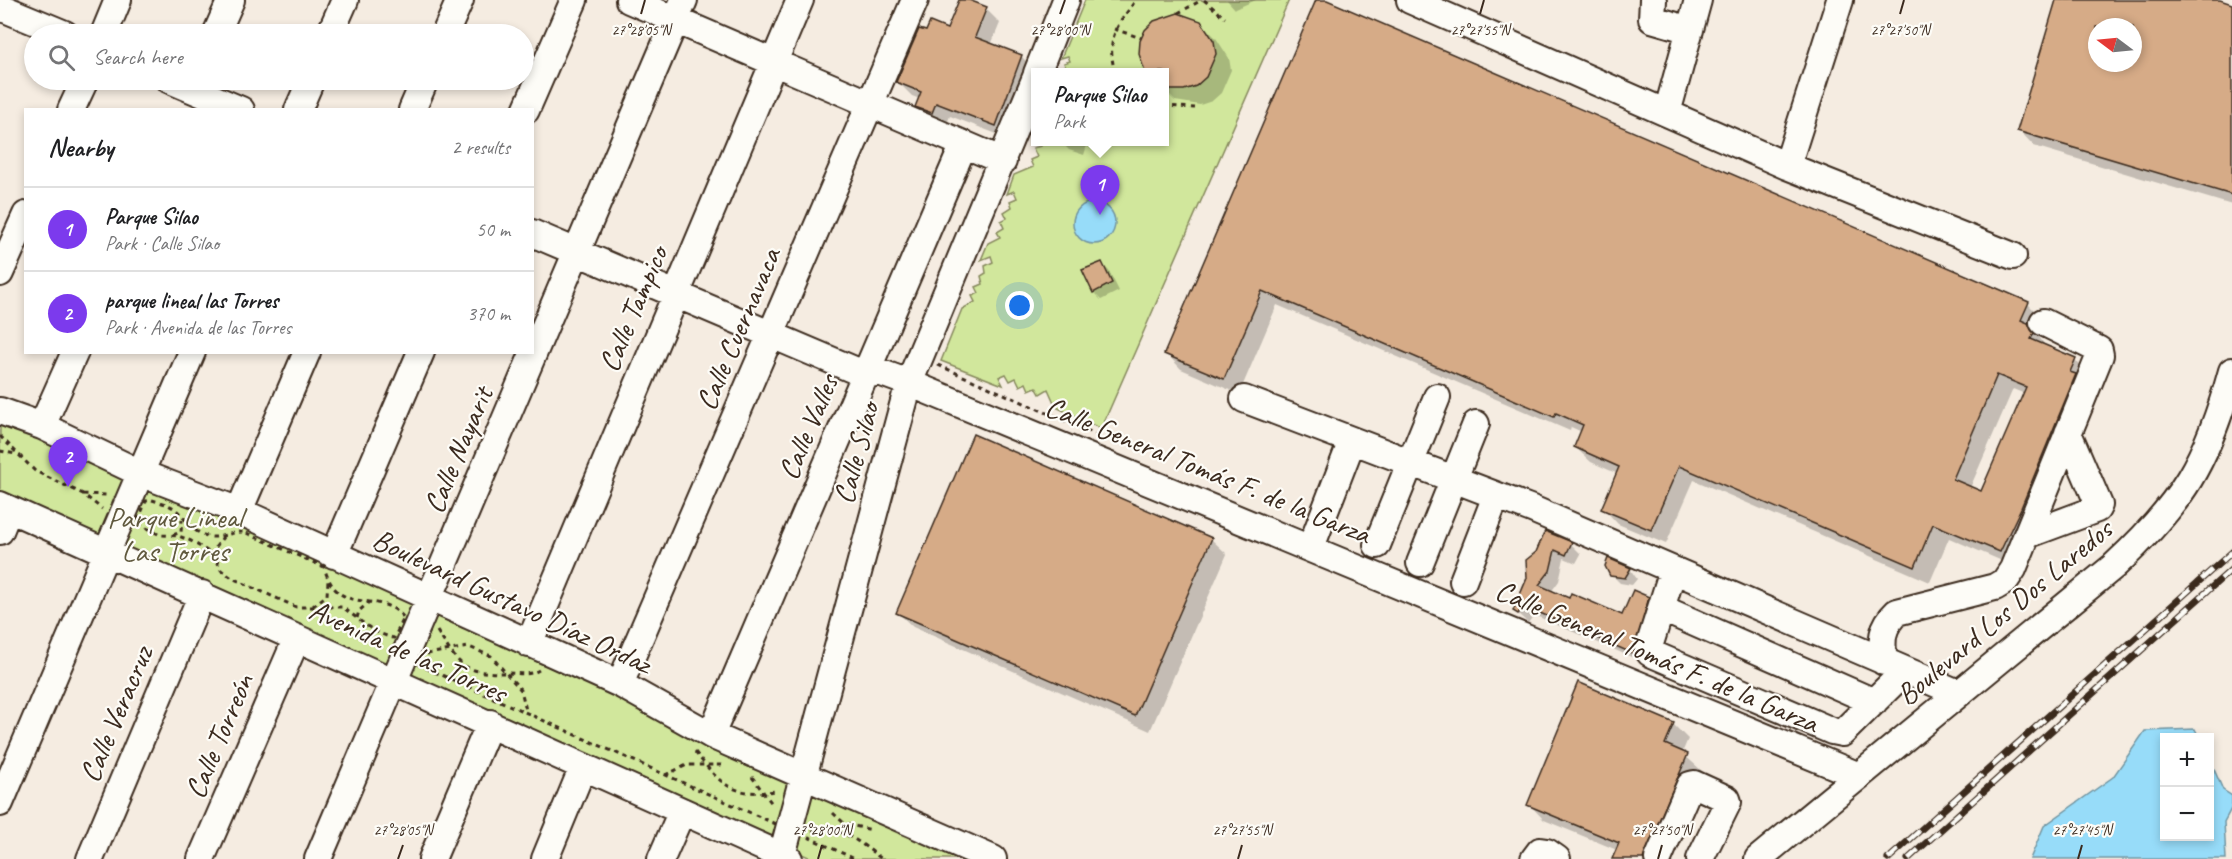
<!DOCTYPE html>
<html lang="en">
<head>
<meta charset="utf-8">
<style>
	body { margin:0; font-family:Caveat,sans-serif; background:#f6f6f6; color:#202124 }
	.controls { position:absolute; right:18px; bottom:18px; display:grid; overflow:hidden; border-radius:0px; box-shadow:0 3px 9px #0003 }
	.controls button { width:54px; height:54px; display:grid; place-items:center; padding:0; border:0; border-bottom:2px solid #e0e0e0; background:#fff; color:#202124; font:30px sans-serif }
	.compass { position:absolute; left:2088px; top:18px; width:54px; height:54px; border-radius:50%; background:#fff; box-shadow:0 3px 9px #0003; rotate:286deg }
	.you { position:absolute; left:1020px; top:306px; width:21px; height:21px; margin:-15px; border:4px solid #fff; border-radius:50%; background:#1a73e8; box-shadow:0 0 0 9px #1a73e833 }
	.badge { display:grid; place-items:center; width:39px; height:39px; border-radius:50%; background:#7c3aed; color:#fff; font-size:20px; font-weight:700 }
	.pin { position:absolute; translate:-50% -50px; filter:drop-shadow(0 2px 3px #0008) }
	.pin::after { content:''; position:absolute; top:32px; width:21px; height:18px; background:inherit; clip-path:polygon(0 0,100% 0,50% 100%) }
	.popup { position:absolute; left:1031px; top:68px; width:138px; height:78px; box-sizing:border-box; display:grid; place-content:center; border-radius:0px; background:#fff; filter:drop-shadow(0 2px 4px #0005); font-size:20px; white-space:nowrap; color:#757577 }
	.popup b { font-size:22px; color:#202124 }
	.popup::after { content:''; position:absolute; left:50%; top:100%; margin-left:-12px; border:12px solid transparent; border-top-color:#fff }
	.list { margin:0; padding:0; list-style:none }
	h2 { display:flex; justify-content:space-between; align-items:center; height:78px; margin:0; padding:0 24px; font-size:26px }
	h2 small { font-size:20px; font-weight:400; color:#757577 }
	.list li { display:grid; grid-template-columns:39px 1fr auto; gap:18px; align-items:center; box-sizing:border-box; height:84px; padding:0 24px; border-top:2px solid #e0e0e0 }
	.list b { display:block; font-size:22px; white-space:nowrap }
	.list p { margin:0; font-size:20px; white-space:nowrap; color:#757577 }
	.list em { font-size:20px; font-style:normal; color:#757577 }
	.icon { flex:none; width:33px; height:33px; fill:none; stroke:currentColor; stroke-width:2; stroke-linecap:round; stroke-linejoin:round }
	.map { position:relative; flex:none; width:2232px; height:859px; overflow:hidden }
	.search { position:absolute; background:#fff; box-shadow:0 3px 9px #0003; left:24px; top:24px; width:510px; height:66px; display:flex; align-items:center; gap:15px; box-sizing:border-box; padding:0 21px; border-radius:33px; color:#757577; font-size:22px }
	.panel { position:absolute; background:#fff; box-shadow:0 3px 9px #0003; left:24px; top:108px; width:510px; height:246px; border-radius:0px }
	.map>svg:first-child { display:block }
	.green { fill:#d1e79c; stroke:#86885d; stroke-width:1.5 }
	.water { fill:#97dcf9; stroke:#7295a1; stroke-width:1.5 }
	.shadow { fill:#0003; fill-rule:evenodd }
	.building { fill:#d6ab87; stroke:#3b2a1e; stroke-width:1.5; fill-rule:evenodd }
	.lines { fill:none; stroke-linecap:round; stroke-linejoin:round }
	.minor-casing { stroke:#3b2a1e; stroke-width:30 }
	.path { stroke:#3b2a1e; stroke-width:3; stroke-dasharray:4.5 4.5; stroke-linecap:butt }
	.minor { stroke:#fdfcf7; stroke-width:26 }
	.rail-casing { stroke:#3b2a1e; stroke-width:7 }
	.rail { stroke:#fdfcf7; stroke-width:4.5; stroke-dasharray:14; stroke-linecap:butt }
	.ticks { fill:none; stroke:#3b2a1e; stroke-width:2 }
	.labels { text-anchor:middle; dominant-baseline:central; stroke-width:4.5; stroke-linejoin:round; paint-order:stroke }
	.street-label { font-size:30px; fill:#3b2a1e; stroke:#fdfcf7 }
	.park-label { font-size:30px; fill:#60593e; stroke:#fdfcf7 }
	.ticks-label { font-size:15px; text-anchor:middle; fill:#3b2a1e; stroke:#fdfcf7; stroke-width:4.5; stroke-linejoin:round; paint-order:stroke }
</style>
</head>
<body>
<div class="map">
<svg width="2232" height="859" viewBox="0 0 2232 859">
	<rect width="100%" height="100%" fill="#f5ece1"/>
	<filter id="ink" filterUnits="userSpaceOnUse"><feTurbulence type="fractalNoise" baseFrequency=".0167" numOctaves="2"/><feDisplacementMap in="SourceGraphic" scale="12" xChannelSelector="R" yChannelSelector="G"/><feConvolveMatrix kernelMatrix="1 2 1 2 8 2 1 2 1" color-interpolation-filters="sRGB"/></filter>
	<g filter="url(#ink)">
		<path class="green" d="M1085 0H1289L1101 429 1056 407 1048 389 1040 394 1036 387 1029 390 1026 383 1020 386 1016 378 1010 381 1006 374 999 377 1003 385 941 361 962 309 975 302 972 296 979 293 976 287 983 284 981 276 986 273 985 266 993 262 991 256 981 260 988 243 1000 237 997 232 1004 228 1001 221 1007 218 1004 212 1012 207 1010 201 1017 198 1014 191 1007 194 1014 175 1033 167 1030 160 1037 157 1033 148 1041 146 1039 142H1164V73L1064 72 1067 71 1064 63 1070 61 1068 56 1061 58Z
			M0 420 989 859H813L401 674V671L0 494Z"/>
		<path class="water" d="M1073 223a21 21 0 1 1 42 0a21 21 0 1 1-42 0Z
			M2195 729 2199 737 2164 738V836H2210V760L2223 790 2232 796V807L2224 822 2226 859H2030L2044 826 2113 777 2145 731Z"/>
		<path class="shadow" d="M961 0 986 9 1000 23 991 45 1021 56 1035 70 1010 139 950 116 946 126 931 121 917 106 920 99 912 96 898 82 927 33 948 31Z
			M1227 0H1256L1235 9Z
			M1318 0 2028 304 2043 319 2037 334 2047 348 2075 360 2090 375 2016 567 1949 538 1930 582 1694 480 1666 544 1618 524 1603 508 1618 474 1591 462 1575 447 1582 432 1571 427 1570 431 1277 305 1239 394 1181 369 1166 353ZM2013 389 2025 394 1982 493 1970 488Z
			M2057 0H2215L2232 5V205L2034 146 2019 130ZM2097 27H2133V63H2097Z
			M1178 14 1200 22 1216 38 1229 58 1231 70 1221 93 1212 101 1200 105 1175 101 1164 90V73H1148L1143 66 1140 54 1155 22Z
			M1068 142H1088L1084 155 1069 150 1066 147Z
			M1102 264 1109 271 1119 291 1101 300 1094 293Z
			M1211 539 1227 554 1150 731 913 627 897 612Z
			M1571 544 1581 554 1576 563 1564 558 1559 581 1551 592 1622 617 1648 598 1658 608 1643 662 1534 615 1528 623 1515 611 1529 578 1527 560Z
			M1608 562 1630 569 1637 579 1632 585 1620 583 1612 575Z
			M1673 724 1688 739 1682 753 1702 771 1663 859H1614L1617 850 1544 820 1529 804Z"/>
		<path class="building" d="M959 0H969L987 7 975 37 1022 55 996 126 936 103 932 113 915 107 921 92 896 82 919 29 926 31 930 22 947 29Z
			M1316 0H1327L2029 302 2021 320 2028 323 2034 333 2031 339 2076 358 2070 372 2076 374 2021 508 2000 552 1933 524 1915 567 1679 466 1651 530 1601 509 1619 467 1574 447 1583 425 1556 413 1554 417 1262 291 1224 379 1164 354ZM1997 375 2026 387 1981 491 1953 479Z
			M2056 0H2220L2232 4V195L2017 131ZM2097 27H2133V63H2097Z
			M1178 13 1201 21 1214 41 1216 54 1206 77 1196 86 1184 90H1171L1164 88V72H1145L1139 54 1140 41 1145 30 1154 21Z
			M1102 262 1112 283 1093 293 1082 270Z
			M973 434 1212 538 1135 716 896 613Z
			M1545 531 1572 542 1566 555 1555 550 1550 571 1539 585 1569 598 1571 593 1622 615 1633 590 1649 597 1634 654 1524 606 1518 614 1513 611 1527 578 1526 560 1536 552Z
			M1608 558 1631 568 1625 578 1610 576 1605 566Z
			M1578 682 1674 723 1665 744 1688 754 1643 859H1612L1619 843 1527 805Z"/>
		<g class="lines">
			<g class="minor-casing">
				<path id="minor" d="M629 0 1003 161
					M1410 0 1787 166 2013 256
					M1653 0 1652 19 1690 30
					M0 7 65 34
					M104 34 118 0
					M216 34 231 0
					M330 34 345 0
					M445 34 460 0
					M1037 73 1066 0
					M170 80 241 110
					M71 110 85 80
					M298 110 311 80
					M412 110 425 80
					M526 110 574 0
					M1667 113 1698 0
					M1787 166 1840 0
					M532 233 866 375 879 372 909 383 1857 775
					M0 273 26 215
					M1244 399 1532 509 1958 693
					M0 411 42 426 140 473 239 511 620 684 711 735 993 859
					M42 426 75 352
					M0 505 789 859
					M239 511 307 352
					M0 531 9 509
					M2027 535 2097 509 2099 505 2068 433
					M1377 545 1437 397
					M1311 547 1352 441
					M334 555 421 352
					M1420 563 1476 424
					M1673 570 1648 650 1650 653 1832 731 1842 733 1905 671
					M1463 581 1496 496
					M1663 609 1874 702
					M529 644 800 0
					M1884 662C1881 640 1881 627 1897 612L1995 587 2005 581 2013 569 2100 355 2099 350 2043 322
					M620 684 915 0
					M711 735 964 144
					M0 803 192 352
					M90 859 202 594
					M201 859 297 638
					M318 859 684 0
					M432 859 490 723
					M545 859 583 767
					M661 859 682 811
					M781 859 909 383 1036 77
					M1534 859 1540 851 1547 852 1557 859
					M1658 859 1690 785 1694 784 1727 799 1728 802 1700 859
					M1758 859 2114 566C2183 502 2207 462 2232 371"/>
			</g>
			<path class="path" d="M1204 0 1225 18
				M1178 13 1202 0
				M1114 29 1141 38
				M1115 73C1106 38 1116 27 1136 0
				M1164 106 1195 108
				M938 365 1095 434
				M0 436 35 471 83 494 102 509
				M0 451 16 454
				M83 494 107 495
				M152 500C158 502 165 503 170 506 184 512 188 531 207 536 220 540 231 531 244 532L324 567C339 620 379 587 404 618L394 638C371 633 361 620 342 607H296L232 578 221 570 215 556 191 541 179 536 160 535 137 523 146 501Z
				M173 535 181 532 182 520
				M215 556V548L223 537
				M313 606 327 595 328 581
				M436 615 795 777 780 826 417 664Z
				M357 618 359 611 368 603
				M437 631C460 667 463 673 507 673 518 673 529 676 539 670
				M427 654 469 647 491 656 521 690 527 714
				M695 752C721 785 732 797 776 791
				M665 775 687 765H724
				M752 777 773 805
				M833 813 845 824 872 830
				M812 831C840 824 860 843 882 859
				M811 836 810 838 855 859"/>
			<use href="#minor" class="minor"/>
			<g class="rail-casing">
				<path id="rail" d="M1888 859 2232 552
					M1908 859 2232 569"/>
			</g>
			<use href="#rail" class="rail"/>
		</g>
	</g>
	<path class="ticks" d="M641 14 645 0M1060 14 1065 0M1480 14 1484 0M1900 14 1904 0M398 859 403 845M818 859 822 845M1238 859 1242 845M1658 859 1662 845M2078 859 2082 845"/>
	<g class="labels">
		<g class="street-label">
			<text transform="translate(633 309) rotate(-67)">Calle Tampico</text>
			<text transform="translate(738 329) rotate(-67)">Calle Cuernavaca</text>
			<text transform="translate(808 427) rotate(-67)">Calle Valles</text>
			<text transform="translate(458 450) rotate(-67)">Calle Nayarit</text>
			<text transform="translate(856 453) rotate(-75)">Calle Silao</text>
			<text transform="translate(1208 470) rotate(22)">Calle General Tomás F. de la Garza</text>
			<text transform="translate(512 601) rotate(25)">Boulevard Gustavo Díaz Ordaz</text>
			<text transform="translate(2004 612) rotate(-40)">Boulevard Los Dos Laredos</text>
			<text transform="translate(408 651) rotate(24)">Avenida de las Torres</text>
			<text transform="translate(1657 656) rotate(23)">Calle General Tomás F. de la Garza</text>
			<text transform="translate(116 714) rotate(-67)">Calle Veracruz</text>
			<text transform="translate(219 736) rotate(-67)">Calle Torreón</text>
		</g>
		<g class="park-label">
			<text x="175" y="517">Parque Lineal<tspan x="175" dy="34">Las Torres</tspan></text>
		</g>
	</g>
	<g class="ticks-label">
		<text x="641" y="35">27°28'05"N</text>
		<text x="1060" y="35">27°28'00"N</text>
		<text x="1480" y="35">27°27'55"N</text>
		<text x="1900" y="35">27°27'50"N</text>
		<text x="403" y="835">27°28'05"N</text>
		<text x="822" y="835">27°28'00"N</text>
		<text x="1242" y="835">27°27'55"N</text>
		<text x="1662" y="835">27°27'50"N</text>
		<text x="2082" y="835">27°27'45"N</text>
	</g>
</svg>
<div class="controls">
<button>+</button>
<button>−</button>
</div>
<svg class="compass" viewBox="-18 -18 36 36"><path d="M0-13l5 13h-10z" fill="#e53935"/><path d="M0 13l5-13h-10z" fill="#757577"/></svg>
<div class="you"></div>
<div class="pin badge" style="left:1100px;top:215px">1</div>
<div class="popup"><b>Parque Silao</b>Park</div>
<div class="pin badge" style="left:68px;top:487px">2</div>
<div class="search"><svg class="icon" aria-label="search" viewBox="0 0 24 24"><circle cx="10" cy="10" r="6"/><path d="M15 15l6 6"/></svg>Search here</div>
<section class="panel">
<h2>Nearby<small>2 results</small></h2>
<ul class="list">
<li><span class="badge">1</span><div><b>Parque Silao</b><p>Park · Calle Silao</p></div><em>50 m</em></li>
<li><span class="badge">2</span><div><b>parque lineal las Torres</b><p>Park · Avenida de las Torres</p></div><em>370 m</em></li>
</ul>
</section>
</div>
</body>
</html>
